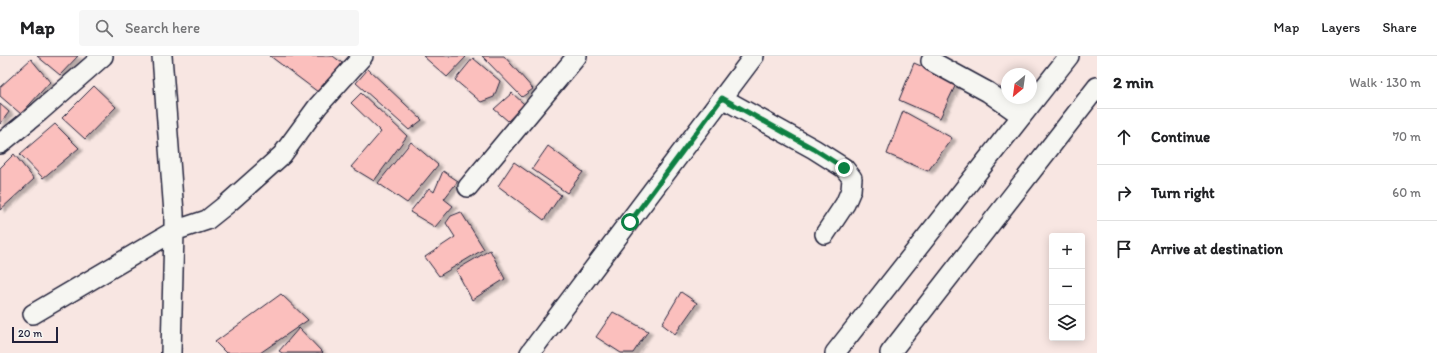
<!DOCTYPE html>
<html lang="en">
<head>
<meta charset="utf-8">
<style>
	body { margin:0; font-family:Itim,sans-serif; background:#f6f6f6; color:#202124 }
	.controls { position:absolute; right:12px; bottom:12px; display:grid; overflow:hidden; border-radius:4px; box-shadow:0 2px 10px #0003 }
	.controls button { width:36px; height:36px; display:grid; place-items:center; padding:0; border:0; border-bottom:1px solid #e0e0e0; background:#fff; color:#202124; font:20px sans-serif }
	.compass { position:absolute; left:1001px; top:12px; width:36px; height:36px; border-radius:50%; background:#fff; box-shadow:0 2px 10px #0003; rotate:209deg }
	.scale { position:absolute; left:12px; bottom:10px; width:46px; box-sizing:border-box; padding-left:4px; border:2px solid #22223b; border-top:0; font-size:11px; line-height:14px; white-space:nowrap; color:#22223b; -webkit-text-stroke:3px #f6f6f2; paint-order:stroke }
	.stop { position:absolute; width:12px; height:12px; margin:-9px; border:3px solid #0b8043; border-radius:50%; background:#fff }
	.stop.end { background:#0b8043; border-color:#fff; box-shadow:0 1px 4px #0008 }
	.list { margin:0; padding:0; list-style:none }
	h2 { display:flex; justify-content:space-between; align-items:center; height:52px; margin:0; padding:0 16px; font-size:17px }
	h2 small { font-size:13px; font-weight:400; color:#757577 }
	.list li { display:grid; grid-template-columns:26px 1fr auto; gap:12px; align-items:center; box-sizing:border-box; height:56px; padding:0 16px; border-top:1px solid #e0e0e0 }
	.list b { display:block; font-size:15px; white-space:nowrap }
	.list em { font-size:13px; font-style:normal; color:#757577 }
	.icon { flex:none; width:22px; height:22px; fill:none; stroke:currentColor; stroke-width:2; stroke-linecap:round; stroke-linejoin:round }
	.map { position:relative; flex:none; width:1097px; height:297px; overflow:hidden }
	header { display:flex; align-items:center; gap:24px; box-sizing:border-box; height:56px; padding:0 20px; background:#fff; border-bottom:1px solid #e0e0e0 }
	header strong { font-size:19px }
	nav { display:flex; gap:22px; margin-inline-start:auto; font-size:14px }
	.search { width:280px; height:36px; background:#f6f6f6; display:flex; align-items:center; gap:10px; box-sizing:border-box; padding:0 14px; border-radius:4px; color:#757577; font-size:15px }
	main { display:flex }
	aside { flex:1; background:#fff }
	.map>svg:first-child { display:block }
	.building { fill:#fbbfbd; stroke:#22223b; filter:url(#shadow) }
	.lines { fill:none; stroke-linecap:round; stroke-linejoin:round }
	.minor-casing { stroke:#22223b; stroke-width:22 }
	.minor { stroke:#f6f6f2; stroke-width:19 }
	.route { stroke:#0b8043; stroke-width:5 }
</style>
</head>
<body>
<header>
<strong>Map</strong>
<div class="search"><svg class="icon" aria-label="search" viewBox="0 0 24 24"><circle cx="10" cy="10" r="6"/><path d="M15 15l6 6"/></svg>Search here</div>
<nav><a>Map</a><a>Layers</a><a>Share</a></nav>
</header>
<main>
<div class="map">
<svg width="1097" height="297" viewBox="0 0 1097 297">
	<defs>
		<filter id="shadow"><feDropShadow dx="4.5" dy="2.5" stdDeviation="1" flood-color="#0004"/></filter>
	</defs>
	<rect width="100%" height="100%" fill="#f8e6e2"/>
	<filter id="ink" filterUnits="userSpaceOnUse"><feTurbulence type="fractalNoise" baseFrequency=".025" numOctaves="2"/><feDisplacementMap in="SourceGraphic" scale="8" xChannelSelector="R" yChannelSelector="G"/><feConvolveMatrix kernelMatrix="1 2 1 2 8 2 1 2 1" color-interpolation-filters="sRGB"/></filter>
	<g filter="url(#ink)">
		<path class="building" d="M37 0H78L60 19Z
			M270 0H333L342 7 322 39Z
			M423 0H465L466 1 447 21Z
			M482 0H504L533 33 522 41Z
			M473 2 500 25 494 41 481 46 455 24Z
			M31 3 50 26 21 58 0 40V31Z
			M914 7 957 26 940 62 899 44Z
			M368 13 422 64 409 74 356 27Z
			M94 30 116 51 85 83 62 62Z
			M361 37 407 80 374 125 351 111 381 76 351 47Z
			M512 37 524 48 508 65 494 53Z
			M0 48 9 56 0 68Z
			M903 55 952 82 928 115 887 98Z
			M55 68 79 92 43 122 20 98Z
			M411 86 438 109 407 147 378 127Z
			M548 90 583 116 567 137 532 113Z
			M14 98 34 123 0 154V112Z
			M514 106 561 139 544 164 498 130Z
			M443 115 458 125 444 143 453 150 435 171 410 156 429 132 434 136Z
			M461 156 484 193 439 220 425 201 455 181 446 167 451 160Z
			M490 194 505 223 472 244 456 214Z
			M681 236 697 247 675 278 662 268Z
			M281 238 308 264 260 297H226L215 286Z
			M613 256 648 275 633 297H621L596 281Z
			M299 272 323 297H282L279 295Z"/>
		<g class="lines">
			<g class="minor-casing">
				<path id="minor" d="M162 0 174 157V175L207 164 227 148 282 99 318 50 363 0
					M931 5 988 36 1022 60
					M722 42 814 93 844 112 852 122 851 134 845 148 825 178
					M0 88 39 56 103 0
					M468 131 577 0
					M33 258 174 175
					M171 297 174 175
					M530 297 754 0
					M835 297 1069 0
					M890 297 1097 31"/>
			</g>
			<use href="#minor" class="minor"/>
		</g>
	</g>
	<g class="lines" filter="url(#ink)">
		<path class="route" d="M630 166 722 42 814 93 844 112"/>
	</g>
</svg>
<div class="controls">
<button>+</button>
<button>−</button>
<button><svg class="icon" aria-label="layers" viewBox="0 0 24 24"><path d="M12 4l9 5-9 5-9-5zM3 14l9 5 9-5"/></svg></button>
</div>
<svg class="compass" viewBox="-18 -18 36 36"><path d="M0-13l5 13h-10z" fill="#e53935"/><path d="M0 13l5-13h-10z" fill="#757577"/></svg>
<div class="scale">20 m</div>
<div class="stop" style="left:630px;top:166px"></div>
<div class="stop end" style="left:844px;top:112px"></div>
</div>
<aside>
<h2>2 min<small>Walk · 130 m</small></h2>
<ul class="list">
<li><svg class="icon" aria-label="ahead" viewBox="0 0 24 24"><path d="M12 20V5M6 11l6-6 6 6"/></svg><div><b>Continue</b></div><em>70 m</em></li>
<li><svg class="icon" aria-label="right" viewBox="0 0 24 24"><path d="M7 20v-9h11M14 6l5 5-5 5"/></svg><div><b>Turn right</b></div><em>60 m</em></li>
<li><svg class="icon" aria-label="arrive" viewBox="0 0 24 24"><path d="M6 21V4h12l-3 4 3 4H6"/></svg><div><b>Arrive at destination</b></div></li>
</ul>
</aside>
</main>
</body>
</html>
